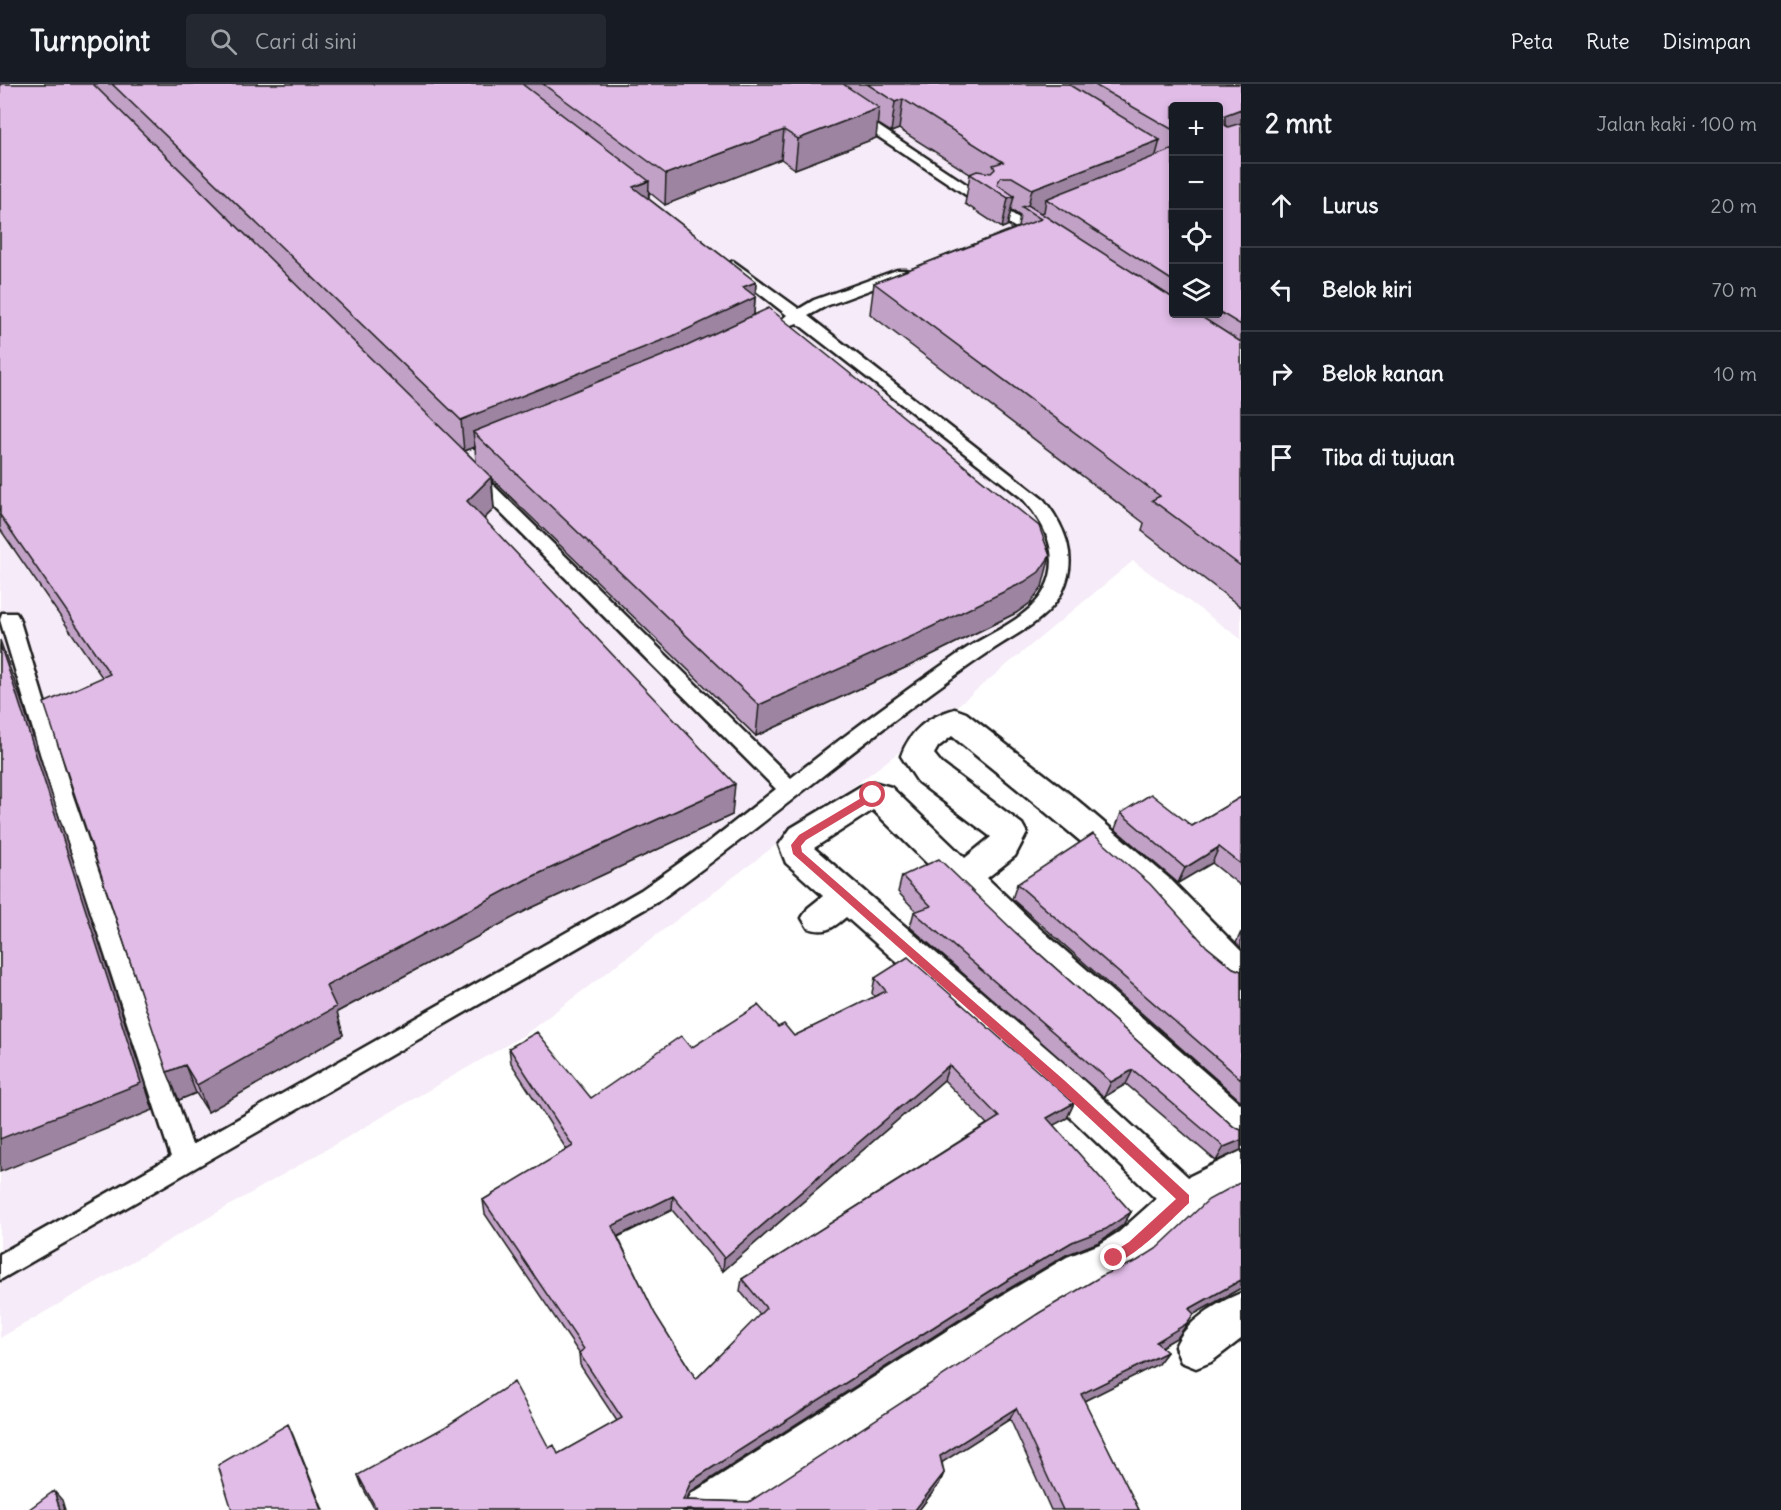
<!DOCTYPE html>
<html lang="id">
<head>
<meta charset="utf-8">
<style>
	body { margin:0; font-family:Delius,sans-serif; background:#242831; color:#f1f3f6 }
	.controls { position:absolute; right:18px; top:18px; display:grid; overflow:hidden; border-radius:6px; box-shadow:0 3px 9px #0003 }
	.controls button { width:54px; height:54px; display:grid; place-items:center; padding:0; border:0; border-bottom:2px solid #363941; background:#171b24; color:#f1f3f6; font:30px sans-serif }
	.stop { position:absolute; width:18px; height:18px; margin:-14px; border:4px solid #d1495b; border-radius:50%; background:#fff }
	.stop.end { background:#d1495b; border-color:#fff; box-shadow:0 2px 6px #0008 }
	.list { margin:0; padding:0; list-style:none }
	h2 { display:flex; justify-content:space-between; align-items:center; height:78px; margin:0; padding:0 24px; font-size:26px }
	h2 small { font-size:20px; font-weight:400; color:#9ea1a6 }
	.list li { display:grid; grid-template-columns:39px 1fr auto; gap:18px; align-items:center; box-sizing:border-box; height:84px; padding:0 24px; border-top:2px solid #363941 }
	.list b { display:block; font-size:22px; white-space:nowrap }
	.list em { font-size:20px; font-style:normal; color:#9ea1a6 }
	.icon { flex:none; width:33px; height:33px; fill:none; stroke:currentColor; stroke-width:2; stroke-linecap:round; stroke-linejoin:round }
	.map { position:relative; flex:none; width:1241px; height:1426px; overflow:hidden }
	header { display:flex; align-items:center; gap:36px; box-sizing:border-box; height:84px; padding:0 30px; background:#171b24; border-bottom:2px solid #363941 }
	header strong { font-size:28px }
	nav { display:flex; gap:33px; margin-inline-start:auto; font-size:21px }
	.search { width:420px; height:54px; background:#242831; display:flex; align-items:center; gap:15px; box-sizing:border-box; padding:0 21px; border-radius:6px; color:#9ea1a6; font-size:22px }
	main { display:flex }
	aside { flex:1; background:#171b24 }
	.map>svg:first-child { display:block }
	.built { fill:#f6ebf8; fill-rule:evenodd }
	.lines { fill:none; stroke-linecap:round; stroke-linejoin:round }
	.service-casing { stroke:#1c1c1c; stroke-width:5 }
	.minor-casing { stroke:#1c1c1c; stroke-width:5 }
	.service { fill:#fff; fill-rule:evenodd }
	.minor { fill:#fff; fill-rule:evenodd }
	.wall { fill:#c1a2c6; stroke:#1c1c1c; stroke-width:1.5; fill-rule:evenodd }
	.shaded-wall { fill:#9d84a1; stroke:#1c1c1c; stroke-width:1.5 }
	.building { fill:#e0bce6; stroke:#1c1c1c; stroke-width:1.5; fill-rule:evenodd }
	.route { fill:#d1495b }
</style>
</head>
<body>
<header>
<strong>Turnpoint</strong>
<div class="search"><svg class="icon" aria-label="search" viewBox="0 0 24 24"><circle cx="10" cy="10" r="6"/><path d="M15 15l6 6"/></svg>Cari di sini</div>
<nav><a>Peta</a><a>Rute</a><a>Disimpan</a></nav>
</header>
<main>
<div class="map">
<svg width="1241" height="1426" viewBox="0 0 1241 1426">
	<rect width="100%" height="100%" fill="#fff"/>
	<filter id="ink" filterUnits="userSpaceOnUse"><feTurbulence type="fractalNoise" baseFrequency=".0167" numOctaves="2"/><feDisplacementMap in="SourceGraphic" scale="12" xChannelSelector="R" yChannelSelector="G"/><feConvolveMatrix kernelMatrix="1 2 1 2 8 2 1 2 1" color-interpolation-filters="sRGB"/></filter>
	<g filter="url(#ink)">
		<path class="built" d="M0 0H1241V555L1133 477 923 650 524 951 0 1254ZM1174 22H1218V230H1174Z"/>
		<g class="lines">
			<g class="service-casing">
				<path id="service" d="M799 0H815L987 114 985 117H975Z
					M1000 124 1005 125 1049 154 1042 158 1037 157 995 131 993 128Z
					M733 177 799 225 814 216 897 186H907L910 189 907 192 826 222 808 232 1044 416C1065 443 1079 474 1062 508 1047 538 1012 551 986 570 962 586 939 603 916 620 828 685 746 755 657 818L0 1196V1170L171 1073 52 709 0 536 2 529H16L19 534 72 709 192 1061 641 806 705 761 776 705 466 394 463 390 466 386H478L791 694C846 650 903 608 961 568 986 550 1030 535 1045 505 1062 472 1045 439 1022 414L797 239 787 243 781 241 779 238 787 231 728 185 725 182Z"/>
			</g>
			<g class="minor-casing">
				<path id="minor" d="M955 625 966 629 1076 715 1171 796 1241 867V904C1201 890 1175 842 1145 814 1083 757 1017 705 952 652L938 663 934 670 942 680 1022 740 1027 749 1015 772 987 794 1038 843 1241 1020V1061L1227 1056 1012 863 873 726 814 764 1073 987 1188 1093 1241 1067V1105L1198 1128 1147 1176 1128 1188 1097 1201 1031 1240 747 1426H684L691 1410 1001 1212 1067 1173 1100 1160 1119 1148 1156 1115 1047 1011 846 833C833 844 825 850 808 844L802 834 808 824 823 812 786 779 779 761 791 744 861 702 873 698 891 703 965 774 991 753 918 698 901 672C911 645 928 633 955 625Z
					M1241 1209V1255L1211 1278 1196 1284 1181 1278 1175 1263C1185 1238 1216 1219 1241 1209Z"/>
			</g>
			<use href="#service" class="service"/>
			<use href="#minor" class="minor"/>
		</g>
		<path class="wall" d="M0 0H1241V523L1142 447 1144 439 870 230 874 199 1018 143 1020 132 1011 126 1007 142 1002 144 965 120 970 90 899 45 891 48 877 39 876 54 795 85 781 75 665 121 649 108V115L756 198 754 231 1042 503 1030 519 1016 529 909 582 756 652 492 395 494 425 484 435 732 731 529 825 337 928 343 951 208 1028 196 1009 179 1016 102 593 0 445ZM1173 22H1218V230H1173ZM475 363 476 378 465 367Z
			M1241 713V802L1212 779 1178 799 1115 745 1121 729 1192 742Z
			M902 792 1016 849 1234 1043 1241 1046V1066L1216 1077 1126 1000 1104 1013 910 843 914 828 916 827 898 808Z
			M1017 800 1207 863 1233 884 1241 887V1017L1012 815Z
			M1241 848V864L1236 859Z
			M875 894 1074 1019 1067 1034 1053 1041 1131 1128 1123 1141 1099 1158 1066 1171 1000 1210 690 1408 686 1416 749 1418 1241 1204 1194 1230 1178 1253 1161 1263 1167 1268 1158 1280 1084 1317 1139 1426H1051L1010 1335 942 1378 944 1389 939 1400 919 1426H375L362 1402 358 1391 549 1364 558 1370 617 1337 580 1281 579 1269 485 1130 483 1116 567 1066 511 979 509 964 591 1014 691 964 778 943 794 952 874 913 872 909ZM944 996 987 1040 742 1195 740 1207 760 1231 696 1295 655 1230 618 1153 672 1126 723 1187Z"/>
		<path class="shaded-wall" d="M903 15 899 45 891 48 895 18Z
			M879 24 876 54 795 85 798 55Z
			M1241 25V49L1218 60 1225 31Z
			M784 46 781 75 665 121 666 90Z
			M1160 56 1152 86 1046 115 1044 128 1036 131 1027 126 1032 105Z
			M649 97 648 127 633 103Z
			M1014 112 1007 142 1002 144 1008 114Z
			M756 198 753 244 473 348 475 363 464 367 461 336 743 203Z
			M491 393 494 425 470 448 467 417Z
			M1050 472 1042 503 1030 519 1016 529 909 582 756 652 759 621Z
			M0 556 24 624 153 1026 0 1088Z
			M735 700 732 731 529 825 337 928 343 951 208 1028 197 1001 326 902 527 795Z
			M1219 763 1212 779 1178 799 1185 784Z
			M185 981 196 1009 179 1016 167 988Z
			M949 981 944 996 723 1187 724 1174Z
			M1133 986 1126 1000 1104 1013 1111 998Z
			M1074 1019 1067 1034 1041 1048 1047 1034Z
			M1241 1056V1066L1216 1077 1224 1063Z
			M673 1112 672 1126 612 1155V1142Z
			M1131 1128 1123 1141 1099 1158 1066 1171 1000 1210 690 1408 682 1426 683 1416 691 1397 1006 1197 1072 1158Z
			M1241 1196V1204L1180 1238 1189 1225Z
			M1194 1230 1178 1253 1148 1270 1156 1258Z
			M1167 1268 1158 1280 1074 1322 1081 1310Z
			M1016 1324 1010 1335 935 1383 940 1372Z
			M288 1340 293 1351 323 1426H322Z
			M944 1389 939 1400 919 1426H915Z
			M54 1407 62 1416 65 1426H60Z"/>
		<path class="building" d="M0 0H93L491 393 467 417 735 700 527 795 326 902 336 923 197 1001 185 981 167 988 44 619 110 590 0 431Z
			M112 0H522L649 97 633 103 756 198 743 203 756 213 673 252 461 336Z
			M543 0H843L879 24 798 55 784 46 666 90Z
			M867 0H1068L1160 56 1032 105 1012 93H1001L997 100 1014 112 1008 114 970 90 977 87 991 89 995 85 993 81 1003 78 903 15 895 18Z
			M1093 0H1241V25L1225 31V41L1228 43 1241 39V241L1218 227V22H1173V46Z
			M1173 65V197L1046 115Z
			M1028 121 1173 214V230H1197L1241 258V482L1152 416 1160 412 874 199 1041 135 1022 123Z
			M769 224 1039 442 1050 472 1039 488 1024 498 915 551 759 621 473 348 687 262Z
			M0 561 11 593 141 999 0 1055Z
			M1151 710 1192 742 1241 713V780L1219 763 1185 784 1121 729Z
			M1093 750 1150 800 1207 863 1233 884 1241 887V995L1017 800Z
			M939 775 1016 849 1234 1043 1241 1046V1056L1224 1063 1133 986 1111 998 914 828 931 822 902 792Z
			M908 873 1074 1019 1047 1034 1131 1128 1106 1145 1072 1158 1006 1197 691 1397 683 1416 749 1418 1039 1229 1105 1190 1137 1177 1156 1165 1208 1116 1241 1098V1196L1189 1225 1194 1230 1186 1240 1156 1258 1167 1268 1081 1310 1139 1426H1063L1016 1324 940 1372 944 1389 915 1426H377L358 1391 445 1343 514 1298 549 1364 554 1361 558 1370 622 1334 579 1269 584 1265 483 1116 573 1062 509 964 537 948 591 1014 681 952 691 964 758 921 778 943 784 940 794 952 886 907 875 894ZM949 981 999 1033 742 1195 766 1224 696 1295 655 1230 612 1142 673 1112 724 1174Z
			M288 1340 322 1426H232L218 1381Z
			M54 1407 60 1426H28Z"/>
	</g>
	<path class="route" d="M873 707 878 711 876 714 806 756 801 762 802 768 1064 996 1189 1111V1119C1176 1131 1126 1184 1110 1178V1170L1129 1158 1176 1115 1056 1003 793 770 791 761 799 751Z"/>
</svg>
<div class="controls">
<button>+</button>
<button>−</button>
<button><svg class="icon" aria-label="locate" viewBox="0 0 24 24"><circle cx="12" cy="12" r="6"/><path d="M12 2v4M12 18v4M2 12h4M18 12h4"/></svg></button>
<button><svg class="icon" aria-label="layers" viewBox="0 0 24 24"><path d="M12 4l9 5-9 5-9-5zM3 14l9 5 9-5"/></svg></button>
</div>
<div class="stop" style="left:873px;top:711px"></div>
<div class="stop end" style="left:1114px;top:1174px"></div>
</div>
<aside>
<h2>2 mnt<small>Jalan kaki · 100 m</small></h2>
<ul class="list">
<li><svg class="icon" aria-label="ahead" viewBox="0 0 24 24"><path d="M12 20V5M6 11l6-6 6 6"/></svg><div><b>Lurus</b></div><em>20 m</em></li>
<li><svg class="icon" aria-label="left" viewBox="0 0 24 24"><path d="M17 20v-9H6M10 6l-5 5 5 5"/></svg><div><b>Belok kiri</b></div><em>70 m</em></li>
<li><svg class="icon" aria-label="right" viewBox="0 0 24 24"><path d="M7 20v-9h11M14 6l5 5-5 5"/></svg><div><b>Belok kanan</b></div><em>10 m</em></li>
<li><svg class="icon" aria-label="arrive" viewBox="0 0 24 24"><path d="M6 21V4h12l-3 4 3 4H6"/></svg><div><b>Tiba di tujuan</b></div></li>
</ul>
</aside>
</main>
</body>
</html>
